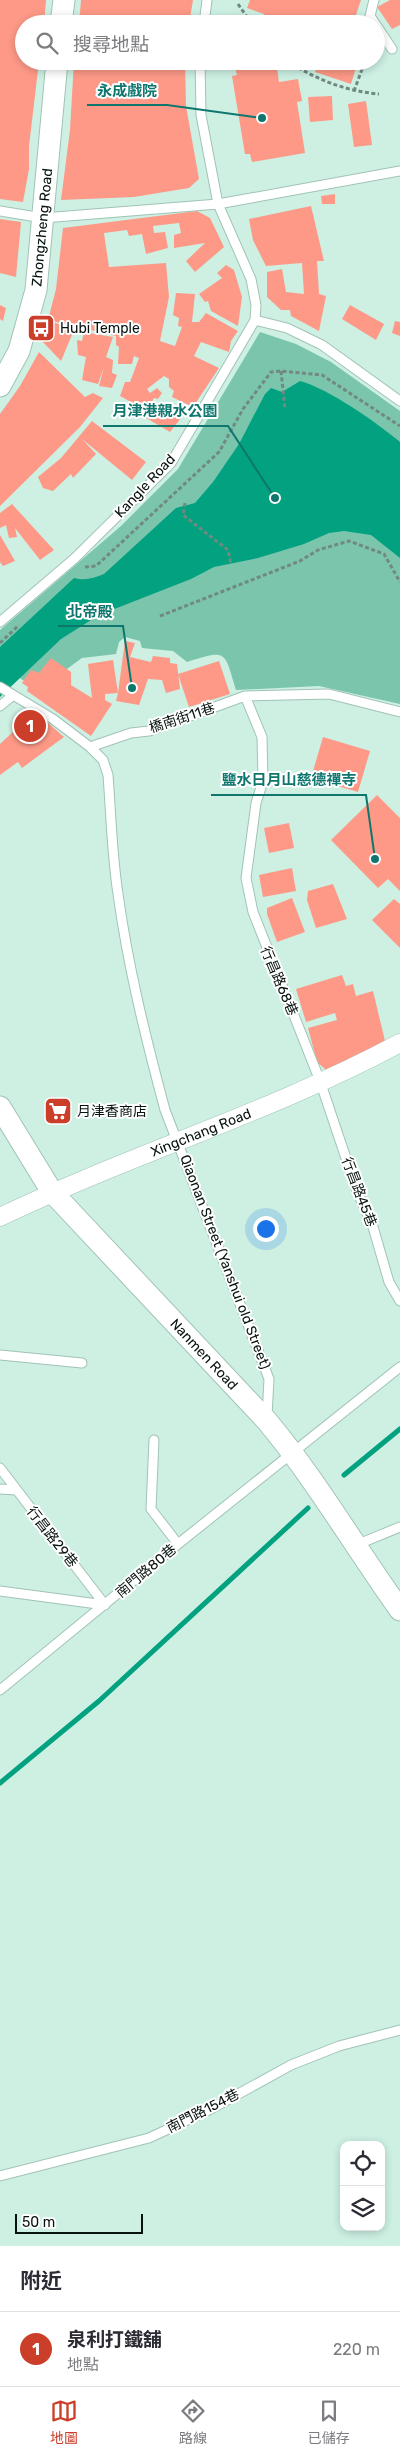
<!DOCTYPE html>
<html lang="zh-TW">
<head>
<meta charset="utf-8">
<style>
	body { margin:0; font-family:Rubik,"Noto Sans TC",sans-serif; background:#f2f2f3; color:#2b2b33 }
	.controls { position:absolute; right:15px; bottom:15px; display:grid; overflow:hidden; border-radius:10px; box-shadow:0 2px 8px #0003 }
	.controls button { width:45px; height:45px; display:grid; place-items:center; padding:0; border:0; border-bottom:1px solid #e1e1e2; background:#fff; color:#2b2b33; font:25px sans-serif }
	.scale { position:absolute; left:15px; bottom:12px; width:128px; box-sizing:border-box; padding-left:5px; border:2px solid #07130f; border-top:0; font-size:14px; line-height:18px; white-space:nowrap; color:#07130f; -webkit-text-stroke:4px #fff; paint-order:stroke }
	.you { position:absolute; left:265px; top:1228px; width:18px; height:18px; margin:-12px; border:4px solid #fff; border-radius:50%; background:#1a73e8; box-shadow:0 0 0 8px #1a73e833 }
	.badge { display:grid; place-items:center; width:32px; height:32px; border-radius:50%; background:#ca3e2a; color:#fff; font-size:16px; font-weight:700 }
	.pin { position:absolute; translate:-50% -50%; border:2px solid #fff; box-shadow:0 1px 5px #0006 }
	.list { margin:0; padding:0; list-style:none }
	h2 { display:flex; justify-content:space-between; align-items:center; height:65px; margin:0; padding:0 20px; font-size:21px }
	h2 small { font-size:16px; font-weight:400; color:#7c7c81 }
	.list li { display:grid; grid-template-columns:32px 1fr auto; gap:15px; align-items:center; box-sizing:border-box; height:75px; padding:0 20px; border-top:1px solid #e1e1e2 }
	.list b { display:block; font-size:19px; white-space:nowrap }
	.list p { margin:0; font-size:16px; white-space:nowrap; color:#7c7c81 }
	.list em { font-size:16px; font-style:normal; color:#7c7c81 }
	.icon { flex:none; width:28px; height:28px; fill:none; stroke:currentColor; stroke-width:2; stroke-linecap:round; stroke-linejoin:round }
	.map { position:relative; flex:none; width:400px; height:2246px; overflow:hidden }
	.search { position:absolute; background:#fff; box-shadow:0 2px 8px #0003; left:15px; right:15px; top:15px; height:55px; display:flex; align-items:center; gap:12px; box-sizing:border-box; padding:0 18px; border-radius:28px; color:#7c7c81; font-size:19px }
	.sheet { height:140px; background:#fff }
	nav { display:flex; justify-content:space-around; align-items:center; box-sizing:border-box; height:70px; border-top:1px solid #e1e1e2; background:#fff; font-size:14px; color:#7c7c81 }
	nav a { display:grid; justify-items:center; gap:2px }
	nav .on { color:#ca3e2a }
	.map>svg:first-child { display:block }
	.green { fill:#7bc5ac }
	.water { fill:#02a17f }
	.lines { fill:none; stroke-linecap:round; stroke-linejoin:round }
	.stream { stroke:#02a17f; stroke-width:5 }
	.building { fill:#fe9987 }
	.service-casing { stroke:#a1c3b6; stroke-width:11 }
	.minor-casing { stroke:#a1c3b6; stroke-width:19 }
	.tertiary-casing { stroke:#a1c3b6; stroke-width:23 }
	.path { stroke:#718980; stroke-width:3; stroke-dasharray:4 2.5; stroke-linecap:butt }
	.service { stroke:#fff; stroke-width:9 }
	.minor { stroke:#fff; stroke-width:18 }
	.tertiary { stroke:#fff; stroke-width:21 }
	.labels { text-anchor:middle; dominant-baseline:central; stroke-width:4; stroke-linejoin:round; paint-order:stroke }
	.street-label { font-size:14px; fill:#07130f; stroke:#fff }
	.poi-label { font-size:14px; fill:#07130f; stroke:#fff; text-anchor:start }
	.leader { fill:none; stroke:#0f766e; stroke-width:2 }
	.callout-dot { fill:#0f766e; stroke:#fff; stroke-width:2 }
	.callout-label { font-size:15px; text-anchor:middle; font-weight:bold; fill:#0f766e; stroke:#fff; stroke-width:4; stroke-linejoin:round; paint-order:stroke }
</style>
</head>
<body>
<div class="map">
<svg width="400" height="2246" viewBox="0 0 400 2246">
	<rect width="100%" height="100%" fill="#cdf0e3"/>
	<path class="green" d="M260 332 296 344 331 362 400 411V704L319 686 236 690C224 651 228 649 187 662L173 651 142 648 140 641 125 637 119 642 116 654 82 658 38 690 0 665V630L121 526 178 469Z"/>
	<path class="water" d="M300 381C329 389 376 422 400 442V558L371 535 344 531 329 533 304 544 258 558 214 567 191 579 99 615 61 639 0 697V647L74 578C85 581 94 578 104 574L176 508 195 503 213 482 239 444 265 394 271 388 282 392Z"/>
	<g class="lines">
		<path class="stream" d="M344 1475 400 1429
			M0 1783 99 1701 308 1508"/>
	</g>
	<path class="building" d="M0 0H46L44 24H24V61H38V70L29 146V169L23 202 0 199Z
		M81 0H193L189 24H79Z
		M250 0H361L353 24H261L264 14 247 8Z
		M390 0H400V25L392 29 377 7Z
		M74 61H185L186 106 199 179 189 188 134 197 61 200 70 130Z
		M246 61H276L279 82 298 79 302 101 297 102 305 153 252 162 250 154H245L232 76 237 75 234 63Z
		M319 61H358L351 84 315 72Z
		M332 96 333 120 310 122 308 97Z
		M366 101 372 145 354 147 348 104Z
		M335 194V204H322L321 196Z
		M311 206 324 261H317L319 294 326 296 319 331 291 316 290 310H281L267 297V272L282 269 286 292 304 294 302 263 266 266 253 240 249 219Z
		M197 211 210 218 224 247 195 272 186 261 205 243 174 248V235L181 233 179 223 153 226 154 233 165 232 168 248 146 254 142 234 129 236 127 230 104 233 109 267 166 263 169 297 160 341 175 346 182 327 178 326 179 318 173 315 176 293 195 294 192 322H199L206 313 238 331 231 341 229 352 201 342 194 356 219 368 193 407 172 397 174 391 169 387V379L164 376 147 389 150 393 157 388 162 393 158 399 154 398 150 405 171 406 184 414 170 432 136 412 138 406 120 396 125 382H130L139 358 134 356 132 364H118L119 347 116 345V336L48 320 56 289 63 228Z
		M0 219 21 222 16 277 0 273Z
		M226 265 234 270 242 297 238 326 211 311 208 301 205 302 199 294 222 278 217 273Z
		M0 305 6 308 3 321 0 319Z
		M350 305 384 324 376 340 342 319Z
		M48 320 74 330 61 361 41 340Z
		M395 321 400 322V336L392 333Z
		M84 332 113 337 106 357 113 360 112 373 117 375 112 388 99 386 104 367 98 384 82 380 86 357 78 355 77 340 82 341Z
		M39 352 85 397 93 393 103 398 80 427 0 506V414L20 386Z
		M92 421 146 462 132 480 82 439 96 454 73 478 71 474 53 491 43 488 38 477 61 458Z
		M12 504 54 550 40 560 15 528 17 537 9 538 6 525 0 528V513Z
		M0 535 15 561 3 566 0 562Z
		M125 641 135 643 130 657 151 662 153 656 170 658V663L177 664 180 689 166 693 162 680 148 679 139 705 116 701 118 693 105 694V700L112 704 91 736 27 691 28 687 22 683 31 670 39 673 51 658 71 672V685L92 698 88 664 113 660 118 693Z
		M219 661 230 694 189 707 178 674Z
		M32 714 47 722 64 737 22 768 18 762 0 775V744Z
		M323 737 370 751 358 792 311 778Z
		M377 795 400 818V891L388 879 378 888 331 840Z
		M289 823 294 848 269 853 264 828Z
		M292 868 296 891 263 897 259 875Z
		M333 884 347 919 316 928 307 900 308 891Z
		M292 898 305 932 277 942 267 914V908Z
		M394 899 400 904V948L372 920Z
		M342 975 346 986 353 984 356 996 373 991 385 1041 351 1060 326 1070 317 1062 308 1028 337 1020 335 1013 306 1022 296 989Z"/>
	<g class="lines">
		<g class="service-casing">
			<path id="service" d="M374 0 370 16 375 24
				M204 24 207 0
				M376 25 392 49
				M0 211 43 218 218 204 400 171
				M255 320 287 328 322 345 400 401
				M0 622 75 558 171 463 255 320 256 305 251 279 218 204 201 115 200 61
				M0 687 53 719 90 747 103 760 108 775C111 815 112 855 118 894 128 967 146 1039 165 1110L269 1379 267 1416
				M245 696 262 737 263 781 256 803 246 878 253 912 320 1081 357 1191 373 1227 389 1282 400 1301
				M0 706 12 696
				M90 747 131 733 149 731 245 696 329 694 400 712
				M0 1355 82 1363
				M154 1440 151 1509 178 1544
				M0 1468 105 1605
				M0 1489 16 1490
				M356 1545 400 1527
				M0 1591 105 1605
				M0 1690 178 1544 400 1367
				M0 2176 149 2138 211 2109 291 2065 339 2046 400 2030"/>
		</g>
		<g class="minor-casing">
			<g id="minor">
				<path id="s1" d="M0 1217C131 1154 272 1112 400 1043"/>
			</g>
		</g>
		<g class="tertiary-casing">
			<g id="tertiary">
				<path d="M61 24 64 0"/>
				<path id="s2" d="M0 386 19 351 36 290 57 61"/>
				<path id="s3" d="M0 1107 52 1192 267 1421C316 1480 355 1547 400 1610"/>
			</g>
		</g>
		<path class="path" d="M238 4 252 24
			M287 61C316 79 344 91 379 94
			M354 91 365 61
			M281 371 285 409
			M185 503 183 515 228 550 231 564
			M85 567 96 566 219 452 243 409 271 372 281 371 322 375 400 426
			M160 616 300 561 318 550 349 541 384 554 400 582
			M0 643 19 625"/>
		<use href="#service" class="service"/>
		<use href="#minor" class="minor"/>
		<use href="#tertiary" class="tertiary"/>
	</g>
	<defs>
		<g id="bus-square" transform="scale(1.4375)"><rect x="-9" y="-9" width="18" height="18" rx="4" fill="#ca3e2a" stroke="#fff"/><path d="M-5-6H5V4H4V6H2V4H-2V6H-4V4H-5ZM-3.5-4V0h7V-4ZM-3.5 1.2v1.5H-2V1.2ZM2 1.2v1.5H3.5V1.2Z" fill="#fff"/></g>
		<g id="supermarket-square" transform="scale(1.4375)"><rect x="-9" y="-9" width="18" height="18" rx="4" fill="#ca3e2a" stroke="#fff"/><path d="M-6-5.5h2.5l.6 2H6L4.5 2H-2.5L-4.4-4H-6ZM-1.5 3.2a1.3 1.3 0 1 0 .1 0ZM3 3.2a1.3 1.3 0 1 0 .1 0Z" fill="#fff"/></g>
	</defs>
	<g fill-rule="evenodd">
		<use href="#bus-square" x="41" y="328"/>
		<use href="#supermarket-square" x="58" y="1111"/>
	</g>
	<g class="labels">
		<g class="street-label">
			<text stroke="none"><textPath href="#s2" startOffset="166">Zhongzheng Road</textPath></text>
			<text transform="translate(145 486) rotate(-47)">Kangle Road</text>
			<text transform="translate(182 718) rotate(-18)">橋南街11巷</text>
			<text transform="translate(279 981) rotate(67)">行昌路68巷</text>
			<text stroke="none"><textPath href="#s1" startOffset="218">Xingchang Road</textPath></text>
			<text transform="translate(359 1192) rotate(69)">行昌路45巷</text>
			<text transform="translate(225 1262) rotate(69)">Qiaonan Street (Yanshui old Street)</text>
			<text stroke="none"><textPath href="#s3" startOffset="322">Nanmen Road</textPath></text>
			<text transform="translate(52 1537) rotate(52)">行昌路29巷</text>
			<text transform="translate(146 1571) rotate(-40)">南門路80巷</text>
			<text transform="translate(203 2111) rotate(-27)">南門路154巷</text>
		</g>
		<g class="poi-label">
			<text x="60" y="328">Hubi Temple</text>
			<text x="77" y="1111">月津香商店</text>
		</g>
	</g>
	<path class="leader" d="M262 118L167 105H87M275 498L228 426H103M132 688L123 626H58M375 859L366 795H211"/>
	<g class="callout-dot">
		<circle cx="262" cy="118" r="5"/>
		<circle cx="275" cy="498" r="5"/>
		<circle cx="132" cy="688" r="5"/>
		<circle cx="375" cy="859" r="5"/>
	</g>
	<g class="callout-label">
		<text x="127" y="96">永成戲院</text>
		<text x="165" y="416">月津港親水公園</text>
		<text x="90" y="617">北帝殿</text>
		<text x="289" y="785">鹽水日月山慈德禪寺</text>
	</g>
</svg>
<div class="controls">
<button><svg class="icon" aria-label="locate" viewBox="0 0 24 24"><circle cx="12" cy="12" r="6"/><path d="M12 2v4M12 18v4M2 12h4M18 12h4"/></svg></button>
<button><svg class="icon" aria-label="layers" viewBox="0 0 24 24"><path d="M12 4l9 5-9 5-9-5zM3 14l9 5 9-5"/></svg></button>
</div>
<div class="scale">50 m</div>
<div class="you"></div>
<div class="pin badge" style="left:30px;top:726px">1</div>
<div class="search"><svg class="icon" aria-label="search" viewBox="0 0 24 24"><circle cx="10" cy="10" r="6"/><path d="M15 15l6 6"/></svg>搜尋地點</div>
</div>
<section class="sheet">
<h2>附近<small></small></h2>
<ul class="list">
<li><span class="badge">1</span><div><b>泉利打鐵舖</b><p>地點</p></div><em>220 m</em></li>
</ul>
</section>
<nav>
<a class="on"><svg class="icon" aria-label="map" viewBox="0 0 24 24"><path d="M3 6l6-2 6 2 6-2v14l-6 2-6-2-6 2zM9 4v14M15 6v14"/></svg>地圖</a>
<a><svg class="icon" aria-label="directions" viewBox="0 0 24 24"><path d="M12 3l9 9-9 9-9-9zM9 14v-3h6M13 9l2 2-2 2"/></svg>路線</a>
<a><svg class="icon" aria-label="saved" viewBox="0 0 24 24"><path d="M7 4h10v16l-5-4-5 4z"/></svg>已儲存</a>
</nav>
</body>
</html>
